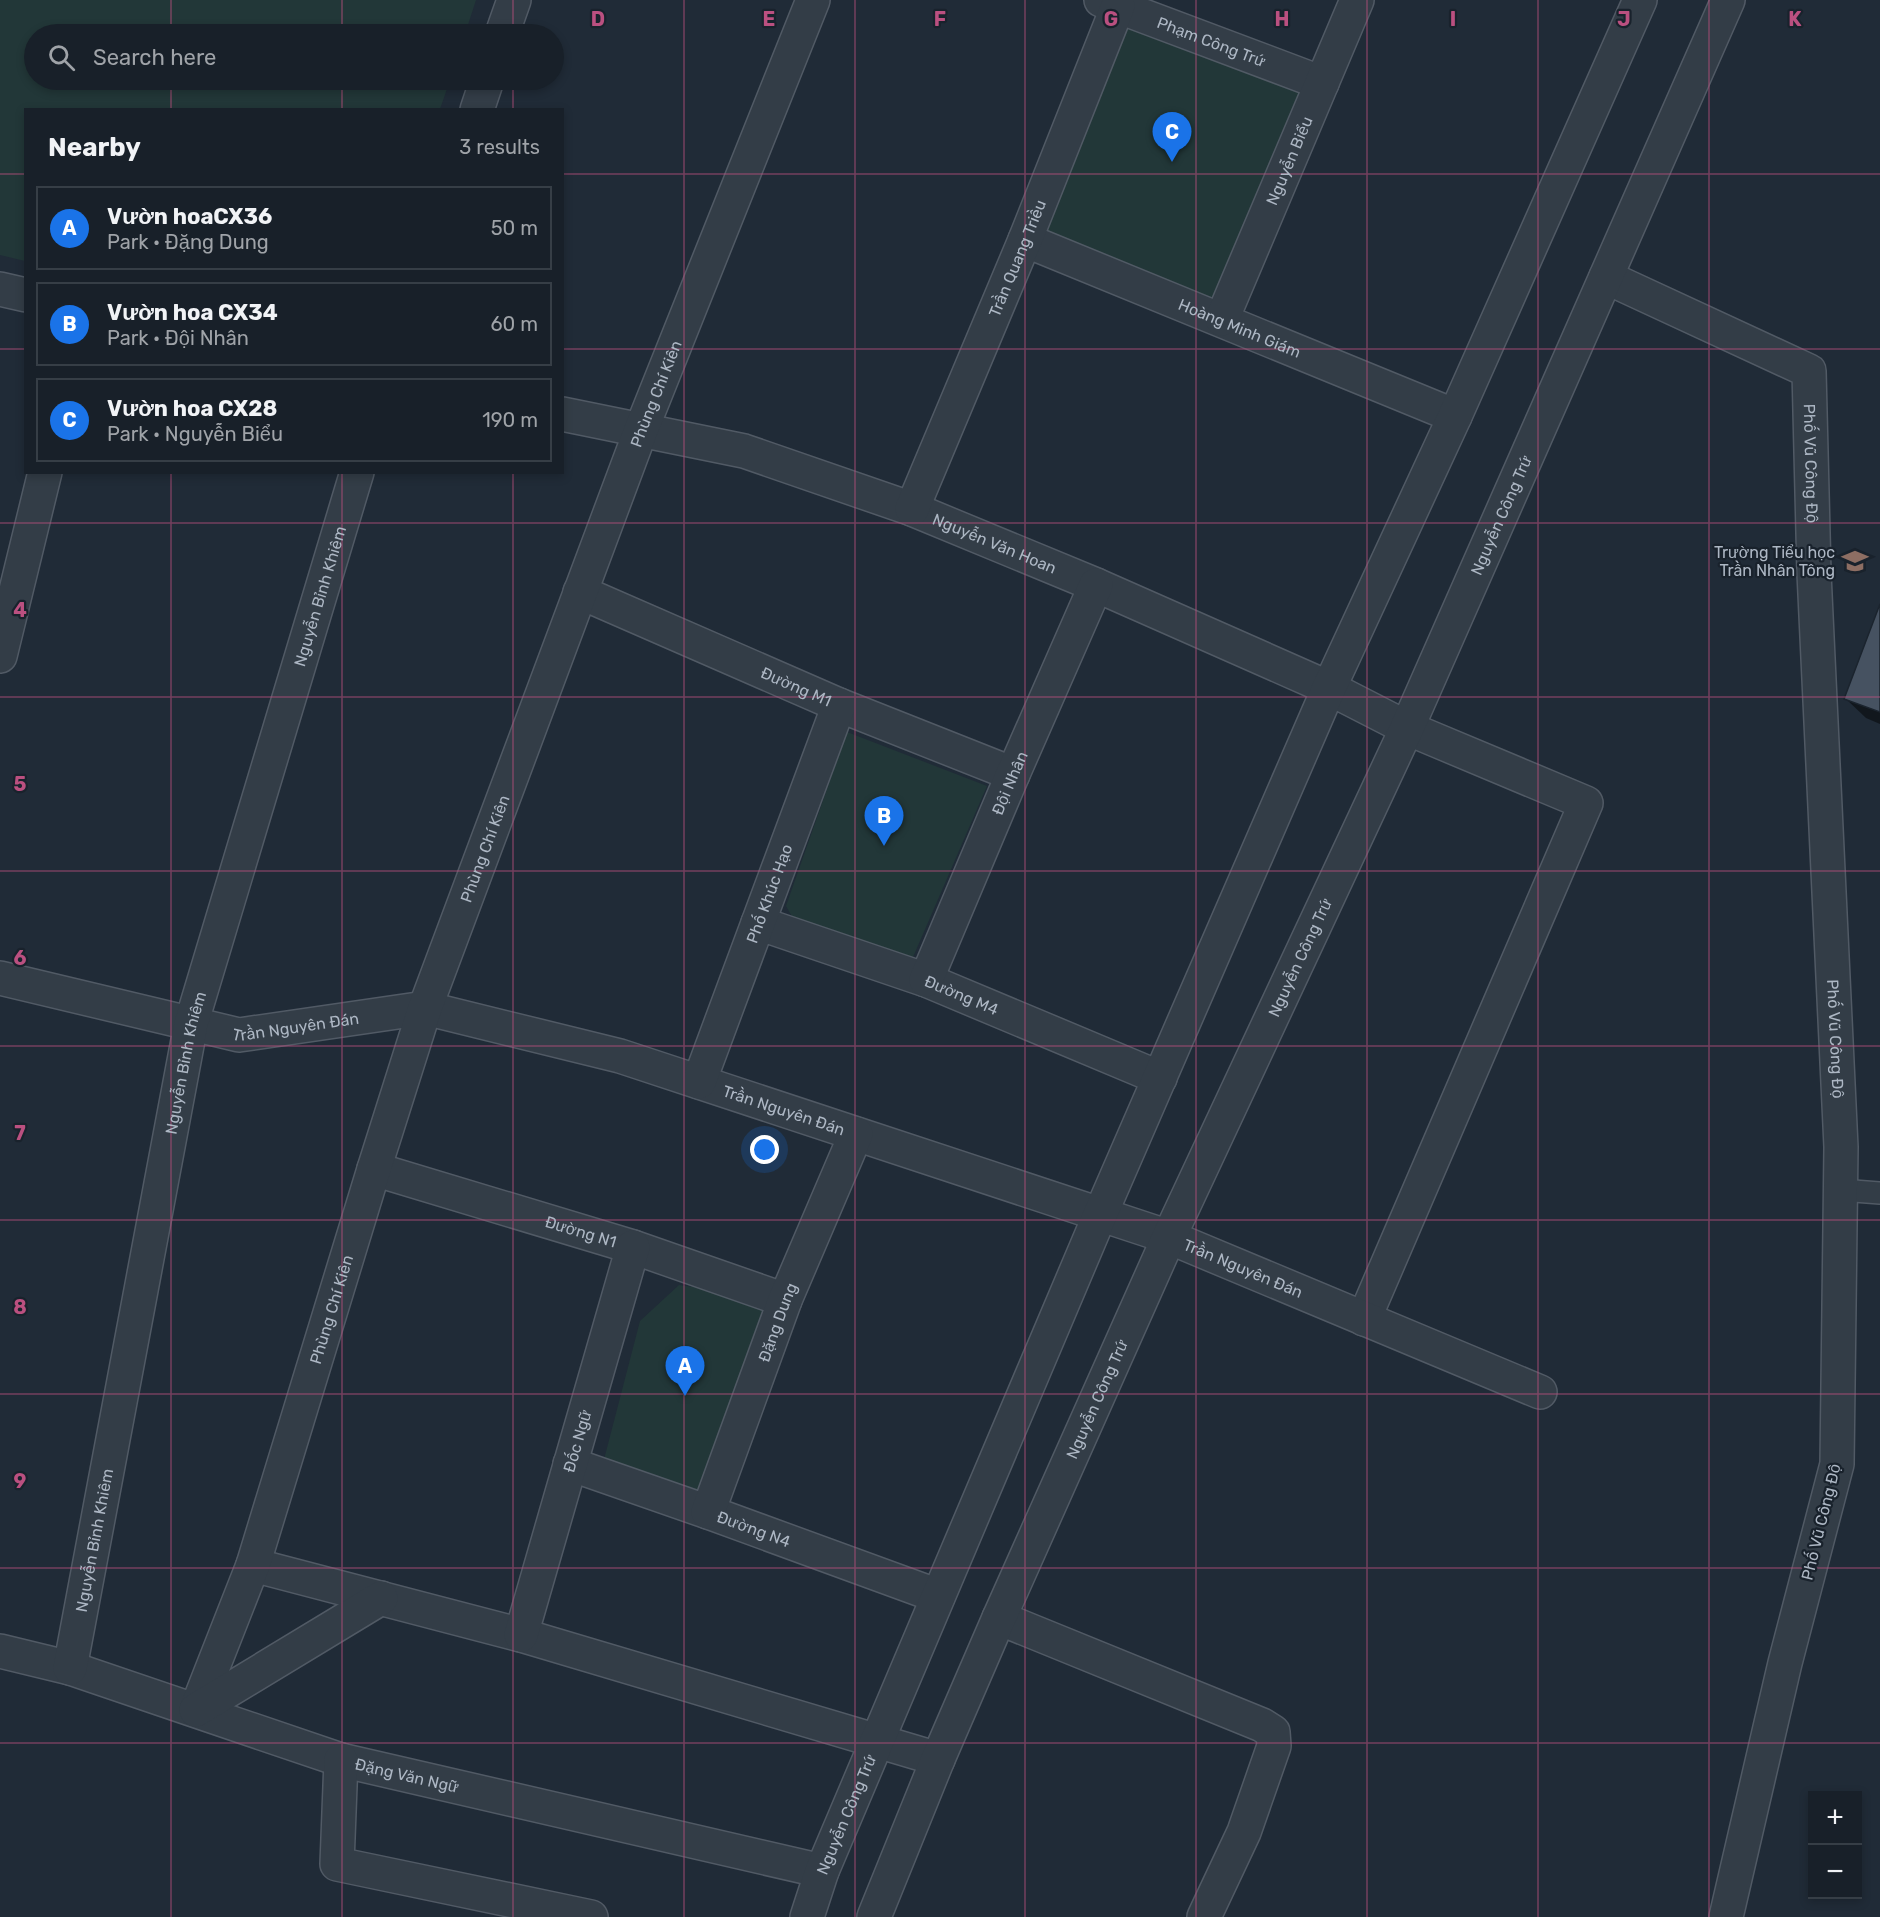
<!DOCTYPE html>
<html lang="en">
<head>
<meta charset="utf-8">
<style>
	body { margin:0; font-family:Rubik,sans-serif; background:#252d35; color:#f1f3f6 }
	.controls { position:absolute; right:18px; bottom:18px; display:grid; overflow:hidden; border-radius:0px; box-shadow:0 3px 9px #0003 }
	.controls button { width:54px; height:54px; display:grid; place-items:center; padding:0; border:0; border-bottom:2px solid #363e46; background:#182029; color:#f1f3f6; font:30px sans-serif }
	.you { position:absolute; left:765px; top:1150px; width:21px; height:21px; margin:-15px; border:4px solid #fff; border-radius:50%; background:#1a73e8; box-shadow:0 0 0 9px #1a73e833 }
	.badge { display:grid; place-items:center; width:39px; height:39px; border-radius:50%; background:#1a73e8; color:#fff; font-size:20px; font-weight:700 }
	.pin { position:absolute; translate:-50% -50px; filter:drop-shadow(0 2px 3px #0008) }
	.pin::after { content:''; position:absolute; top:32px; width:21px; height:18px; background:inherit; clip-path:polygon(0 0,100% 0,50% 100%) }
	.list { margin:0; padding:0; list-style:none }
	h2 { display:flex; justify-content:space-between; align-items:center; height:78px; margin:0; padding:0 24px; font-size:26px }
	h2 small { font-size:20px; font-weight:400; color:#9fa3a8 }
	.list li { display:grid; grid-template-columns:39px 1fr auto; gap:18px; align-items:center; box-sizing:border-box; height:84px; margin:0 12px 12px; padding:0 12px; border:2px solid #363e46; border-radius:0px }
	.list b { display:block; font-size:22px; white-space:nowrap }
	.list p { margin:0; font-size:20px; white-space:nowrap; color:#9fa3a8 }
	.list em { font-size:20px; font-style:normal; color:#9fa3a8 }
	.icon { flex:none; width:33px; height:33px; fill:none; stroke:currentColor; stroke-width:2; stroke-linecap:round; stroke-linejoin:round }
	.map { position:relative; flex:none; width:1880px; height:1917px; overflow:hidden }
	.search { position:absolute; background:#182029; box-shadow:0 3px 9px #0003; left:24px; top:24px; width:540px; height:66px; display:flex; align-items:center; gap:15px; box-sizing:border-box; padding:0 21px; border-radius:33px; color:#9fa3a8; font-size:22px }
	.panel { position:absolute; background:#182029; box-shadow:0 3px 9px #0003; left:24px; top:108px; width:540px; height:366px; border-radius:0px }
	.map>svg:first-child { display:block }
	.green { fill:#223738 }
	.shadow { fill:#0007 }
	.building { fill:#465261; stroke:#1b242e; stroke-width:1.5 }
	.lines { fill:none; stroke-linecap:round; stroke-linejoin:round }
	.service-casing { stroke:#515a65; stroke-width:24 }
	.minor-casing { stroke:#515a65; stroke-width:36 }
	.tertiary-casing { stroke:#515a65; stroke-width:36 }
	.service { stroke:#333d47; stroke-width:21 }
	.minor { stroke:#333d47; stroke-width:33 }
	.tertiary { stroke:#333d47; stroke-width:33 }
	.grid { fill:none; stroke:#bb5080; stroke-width:1.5; stroke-opacity:0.55 }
	.labels { text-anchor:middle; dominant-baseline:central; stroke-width:4.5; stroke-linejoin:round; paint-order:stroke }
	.street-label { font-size:16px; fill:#adb7c4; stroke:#19222c }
	.poi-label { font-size:16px; fill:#adb7c4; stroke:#19222c; text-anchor:end }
	.grid-label { font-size:20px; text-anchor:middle; font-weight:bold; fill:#bb5080; stroke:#19222c; stroke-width:4.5; stroke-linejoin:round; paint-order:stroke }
</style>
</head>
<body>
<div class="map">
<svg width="1880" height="1917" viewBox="0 0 1880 1917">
	<rect width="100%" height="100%" fill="#202b37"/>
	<path class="green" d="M0 0H476L465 34H34V80H450L440 109 26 110 25 261 0 255Z
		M1118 6 1322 83 1222 319 1025 240Z
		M847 732 987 786 910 964 799 929 786 906Z
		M679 1285 785 1300 708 1512 601 1471 640 1321Z"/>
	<path class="shadow" d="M1880 609V724L1866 718 1846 699Z"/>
	<path class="building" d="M1880 604V712L1844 699Z"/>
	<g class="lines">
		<g class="service-casing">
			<path id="service" d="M1841 1190 1880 1193"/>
		</g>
		<g class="minor-casing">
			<g id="minor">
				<path id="s1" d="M1101 0 1322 83"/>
				<path d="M502 34 514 0"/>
				<path d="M477 110 487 80"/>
				<path id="s2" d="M1025 240 1455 416"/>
				<path id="s3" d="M1606 277 1809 371 1814 573 1841 1147 1837 1464 1785 1663 1726 1917"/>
				<path d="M0 289 26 295"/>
				<path id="s4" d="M1222 319 1357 0"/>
				<path id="s5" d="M562 414 744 451 912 509 1096 585 1329 688 1407 728 1586 803 1364 1319"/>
				<path id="s6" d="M912 509 1025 240 1118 6"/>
				<path id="s7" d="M580 592 839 705 1013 774"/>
				<path d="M0 656 45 472"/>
				<path id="s8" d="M758 923 926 980 1160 1078"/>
				<path id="s9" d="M0 978 239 1035 425 1008 620 1056 1169 1237 1540 1392"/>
				<path id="s10" d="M926 980 1013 774 1096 585"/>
				<path id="s11" d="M699 1082 839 705"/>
				<path id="s12" d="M374 1169 633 1247 785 1300"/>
				<path id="s13" d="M570 1464 708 1512 938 1596"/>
				<path id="s14" d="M708 1512 785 1300 856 1134"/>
				<path d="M253 1565 521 1635 938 1759"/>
				<path d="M999 1618 1262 1725 1273 1732 1274 1746 1244 1832 1204 1917"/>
				<path id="s15" d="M521 1635 633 1247"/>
				<path id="s16" d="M0 1651 70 1668 341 1760 822 1871"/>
				<path id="s17" d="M70 1668 191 1024 357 472"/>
				<path id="s18" d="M196 1710 253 1565 374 1169 425 1008 641 430 813 0"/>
				<path d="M196 1710 381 1598"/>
				<path d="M341 1760 337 1864 591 1917"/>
			</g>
		</g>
		<g class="tertiary-casing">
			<g id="tertiary">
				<path id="s19" d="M807 1917 822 1871 1100 1215 1329 688 1455 416 1640 0"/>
				<path id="s20" d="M874 1917 938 1759 999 1618 1169 1237 1407 728 1728 0"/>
			</g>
		</g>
		<use href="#service" class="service"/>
		<use href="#minor" class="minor"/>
		<use href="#tertiary" class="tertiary"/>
	</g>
	<path class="grid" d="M171 0V34M342 0V34M513 0V34M684 0V1917M855 0V1917M1025 0V1917M1196 0V1917M1367 0V1917M1538 0V1917M1709 0V1917M171 80V110M342 80V110M513 80V110M0 174H26M562 174H1880M0 349H26M562 349H1880M171 472V1917M342 472V1917M513 472V1917M0 523H1880M0 697H1880M0 871H1880M0 1046H1880M0 1220H1880M0 1394H1880M0 1568H1880M0 1743H1880"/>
	<defs>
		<g id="school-bare" transform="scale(2.07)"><path d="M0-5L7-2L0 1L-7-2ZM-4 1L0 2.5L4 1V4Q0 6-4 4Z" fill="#8d6e63" stroke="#19222c" stroke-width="2.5" paint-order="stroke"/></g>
	</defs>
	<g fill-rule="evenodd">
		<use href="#school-bare" x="1855" y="561"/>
	</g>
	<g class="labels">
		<g class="street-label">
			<text stroke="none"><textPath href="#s1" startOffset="118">Phạm Công Trứ</textPath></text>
			<text stroke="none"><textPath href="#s4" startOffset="172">Nguyễn Biểu</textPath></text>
			<text stroke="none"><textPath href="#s6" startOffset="272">Trần Quang Triều</textPath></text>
			<text stroke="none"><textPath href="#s2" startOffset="232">Hoàng Minh Giám</textPath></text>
			<text stroke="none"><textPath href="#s18" startOffset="1395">Phùng Chí Kiên</textPath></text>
			<text stroke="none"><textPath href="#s3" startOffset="316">Phố Vũ Công Độ</textPath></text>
			<text stroke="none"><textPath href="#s20" startOffset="1536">Nguyễn Công Trứ</textPath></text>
			<text stroke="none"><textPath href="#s5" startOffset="453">Nguyễn Văn Hoan</textPath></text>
			<text stroke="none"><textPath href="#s17" startOffset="1102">Nguyễn Bỉnh Khiêm</textPath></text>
			<text stroke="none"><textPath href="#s7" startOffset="236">Đường M1</textPath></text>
			<text stroke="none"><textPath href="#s10" startOffset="214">Đội Nhân</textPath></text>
			<text stroke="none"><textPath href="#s18" startOffset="909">Phùng Chí Kiên</textPath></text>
			<text stroke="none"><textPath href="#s11" startOffset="201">Phố Khúc Hạo</textPath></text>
			<text stroke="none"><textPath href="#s20" startOffset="1050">Nguyễn Công Trứ</textPath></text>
			<text stroke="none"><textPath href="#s8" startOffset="216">Đường M4</textPath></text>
			<text stroke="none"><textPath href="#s9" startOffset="303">Trần Nguyên Đán</textPath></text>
			<text stroke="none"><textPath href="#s3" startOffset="892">Phố Vũ Công Độ</textPath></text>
			<text stroke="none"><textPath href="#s17" startOffset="616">Nguyễn Bỉnh Khiêm</textPath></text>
			<text stroke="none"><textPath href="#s9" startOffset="807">Trần Nguyên Đán</textPath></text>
			<text stroke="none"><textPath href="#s12" startOffset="216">Đường N1</textPath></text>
			<text stroke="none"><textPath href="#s9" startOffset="1293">Trần Nguyên Đán</textPath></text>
			<text stroke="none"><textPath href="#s18" startOffset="423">Phùng Chí Kiên</textPath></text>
			<text stroke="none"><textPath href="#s14" startOffset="202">Đặng Dung</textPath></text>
			<text stroke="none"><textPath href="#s20" startOffset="564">Nguyễn Công Trứ</textPath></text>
			<text stroke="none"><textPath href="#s15" startOffset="202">Đốc Ngữ</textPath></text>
			<text transform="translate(1821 1522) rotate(-76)">Phố Vũ Công Độ</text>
			<text stroke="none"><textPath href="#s13" startOffset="195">Đường N4</textPath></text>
			<text stroke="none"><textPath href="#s17" startOffset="130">Nguyễn Bỉnh Khiêm</textPath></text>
			<text stroke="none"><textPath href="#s16" startOffset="426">Đặng Văn Ngữ</textPath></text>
			<text stroke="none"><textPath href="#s19" startOffset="110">Nguyễn Công Trứ</textPath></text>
		</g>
		<g class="poi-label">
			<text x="1835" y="552">Trường Tiểu học<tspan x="1835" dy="18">Trần Nhân Tông</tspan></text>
		</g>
	</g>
	<g class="grid-label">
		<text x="598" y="26">D</text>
		<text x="769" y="26">E</text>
		<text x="940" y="26">F</text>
		<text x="1111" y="26">G</text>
		<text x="1282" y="26">H</text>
		<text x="1453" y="26">I</text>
		<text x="1624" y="26">J</text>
		<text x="1795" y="26">K</text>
		<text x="20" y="617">4</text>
		<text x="20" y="791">5</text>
		<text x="20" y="965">6</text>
		<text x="20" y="1140">7</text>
		<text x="20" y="1314">8</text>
		<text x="20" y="1488">9</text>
	</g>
</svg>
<div class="controls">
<button>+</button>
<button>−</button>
</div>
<div class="you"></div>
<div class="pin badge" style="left:685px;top:1396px">A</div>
<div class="pin badge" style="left:884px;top:846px">B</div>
<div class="pin badge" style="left:1172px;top:162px">C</div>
<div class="search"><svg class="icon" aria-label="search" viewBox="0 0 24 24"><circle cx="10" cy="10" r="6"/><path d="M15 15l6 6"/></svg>Search here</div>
<section class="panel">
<h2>Nearby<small>3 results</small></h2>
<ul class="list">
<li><span class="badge">A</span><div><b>Vườn hoaCX36</b><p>Park · Đặng Dung</p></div><em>50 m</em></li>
<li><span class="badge">B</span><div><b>Vườn hoa CX34</b><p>Park · Đội Nhân</p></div><em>60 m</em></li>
<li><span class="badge">C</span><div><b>Vườn hoa CX28</b><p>Park · Nguyễn Biểu</p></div><em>190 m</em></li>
</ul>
</section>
</div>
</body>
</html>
